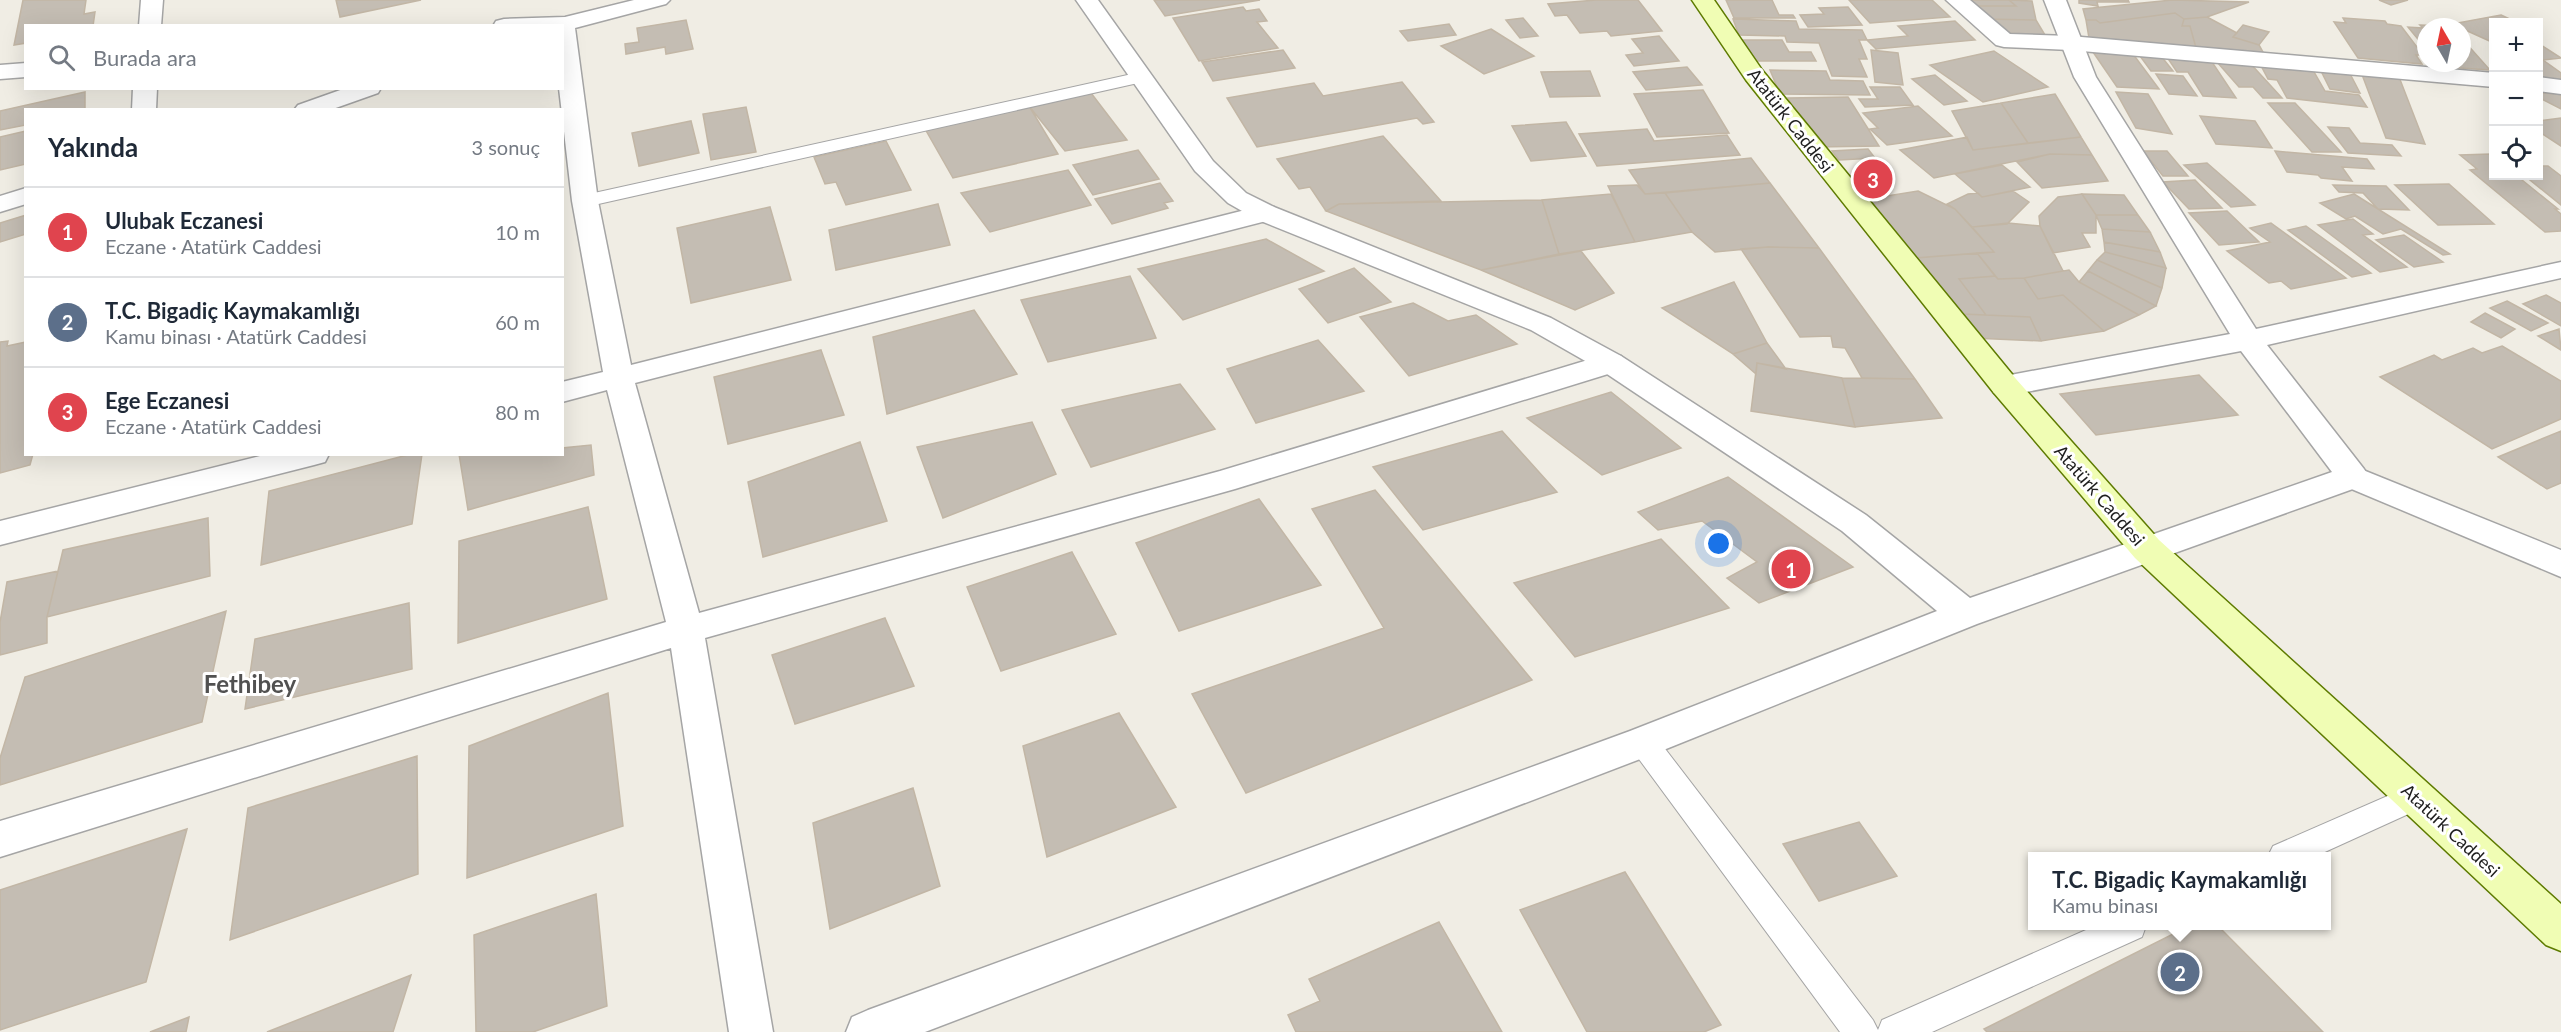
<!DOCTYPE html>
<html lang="tr">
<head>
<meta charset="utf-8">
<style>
	body { margin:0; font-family:Lato,sans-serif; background:#f6f6f7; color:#1f2937 }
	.controls { position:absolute; right:18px; top:18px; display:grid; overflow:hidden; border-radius:0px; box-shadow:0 6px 24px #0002 }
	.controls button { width:54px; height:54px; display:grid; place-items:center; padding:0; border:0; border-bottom:2px solid #e0e1e3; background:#fff; color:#1f2937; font:30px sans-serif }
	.compass { position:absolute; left:2417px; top:18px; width:54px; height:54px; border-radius:50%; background:#fff; box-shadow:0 6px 24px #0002; rotate:351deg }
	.you { position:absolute; left:1719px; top:544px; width:21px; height:21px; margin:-15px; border:4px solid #fff; border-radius:50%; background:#1a73e8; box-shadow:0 0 0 9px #1a73e833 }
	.badge { display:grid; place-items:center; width:39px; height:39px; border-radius:50%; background:#ea580c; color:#fff; font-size:20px; font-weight:700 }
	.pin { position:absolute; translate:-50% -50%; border:3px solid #fff; box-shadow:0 2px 6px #0006 }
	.popup { position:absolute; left:2028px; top:852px; width:303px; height:78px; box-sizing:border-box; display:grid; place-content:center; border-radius:0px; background:#fff; filter:drop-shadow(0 2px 4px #0005); font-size:20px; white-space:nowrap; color:#747a83 }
	.popup b { font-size:22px; color:#1f2937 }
	.popup::after { content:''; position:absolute; left:50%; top:100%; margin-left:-12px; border:12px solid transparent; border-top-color:#fff }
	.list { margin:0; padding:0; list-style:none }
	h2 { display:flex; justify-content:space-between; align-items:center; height:78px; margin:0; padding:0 24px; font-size:26px }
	h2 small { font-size:20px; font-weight:400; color:#747a83 }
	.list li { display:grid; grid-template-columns:39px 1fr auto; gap:18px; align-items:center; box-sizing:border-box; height:90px; padding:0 24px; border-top:2px solid #e0e1e3 }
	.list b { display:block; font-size:22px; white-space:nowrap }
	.list p { margin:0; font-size:20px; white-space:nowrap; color:#747a83 }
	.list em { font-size:20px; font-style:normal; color:#747a83 }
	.icon { flex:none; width:33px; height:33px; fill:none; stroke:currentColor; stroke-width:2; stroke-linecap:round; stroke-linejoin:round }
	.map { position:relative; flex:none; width:2561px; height:1032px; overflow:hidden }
	.search { position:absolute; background:#fff; box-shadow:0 6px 24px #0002; left:24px; top:24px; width:540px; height:66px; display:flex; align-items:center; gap:15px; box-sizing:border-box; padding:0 21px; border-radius:0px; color:#747a83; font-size:22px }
	.panel { position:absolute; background:#fff; box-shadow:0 6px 24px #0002; left:24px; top:108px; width:540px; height:348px; border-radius:0px }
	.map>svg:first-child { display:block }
	.building { fill:#c4bdb3; stroke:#c2b6a5; stroke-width:1.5 }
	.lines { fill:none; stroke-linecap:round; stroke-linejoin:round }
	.service-casing { stroke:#a5a5a5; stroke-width:2 }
	.minor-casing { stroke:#a5a5a5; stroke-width:3 }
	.tertiary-casing { stroke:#a5a5a5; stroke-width:3 }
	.secondary-casing { stroke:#5e7b00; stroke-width:3 }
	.service { fill:#fff; fill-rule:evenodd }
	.minor { fill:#fff; fill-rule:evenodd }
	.tertiary { fill:#fff; fill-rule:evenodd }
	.secondary { fill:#f0fdb4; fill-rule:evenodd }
	.labels { text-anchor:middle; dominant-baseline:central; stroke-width:6; stroke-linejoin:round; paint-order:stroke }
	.street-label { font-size:18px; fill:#1e1e1e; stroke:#fff }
	.district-label { font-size:24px; font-weight:bold; fill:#515151; stroke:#fff }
</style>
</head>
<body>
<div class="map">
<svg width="2561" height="1032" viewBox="0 0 2561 1032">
	<rect width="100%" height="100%" fill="#f0ede4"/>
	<path class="building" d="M23 0H86L84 14 95 12 93 26H26V43L14 45Z
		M336 0H421L340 17Z
		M1154 0H1260L1165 16Z
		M1596 0H1638L1662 31 1611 36 1607 31 1580 33 1567 15 1555 16 1548 4Z
		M1726 0H1772L1779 15H1793L1795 18H1734Z
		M1849 0H1932L1950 17 1870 23Z
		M1963 0H2009L2016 6H1970Z
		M2009 0 2032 1 2036 20 1985 19 1970 6H2016Z
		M2079 0H2128L2129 2H2097L2098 6 2079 3Z
		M2172 0 2249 2 2207 17 2184 19 2175 13 2100 23 2096 20H2086L2083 9Z
		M2379 0H2408L2391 5Z
		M1243 7 1246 11 1259 9 1267 21 1257 22 1278 48 1199 61 1173 18Z
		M1848 7 1862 25 1808 27 1800 15 1824 14 1819 8Z
		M2175 13 2184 19 2182 26H2190L2196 48 2089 38 2086 20H2096L2100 23Z
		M2501 15 2516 22H2494V43L2452 24Z
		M2207 17 2237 33 2233 37 2259 45 2264 54 2196 48 2190 26H2182L2184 19Z
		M1523 18 1538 36 1520 38 1506 20Z
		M2343 18 2385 21 2387 24 2401 26 2423 55H2416L2422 64 2358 58 2334 22 2346 23Z
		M1733 19 1796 21 1799 29 1862 30 1867 40H1859L1867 59H1859L1867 77 1832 76 1819 43 1787 42 1785 36 1739 35Z
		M1985 19 2036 20 2045 35 2000 33Z
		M686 20 693 49 666 54 665 47 626 54 625 44 639 42 637 28Z
		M1955 21 1975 40 1876 49 1867 40 1908 36 1898 26Z
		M1449 24 1456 35 1408 41 1400 31Z
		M2243 25 2269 32 2259 45 2233 37Z
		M2420 25 2445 26 2446 27H2426V49L2408 27 2423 28Z
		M1491 29 1534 56 1484 74 1441 46Z
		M1659 36 1679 61 1634 66 1626 55 1643 53 1632 39Z
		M1742 40H1782L1789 52H1811L1816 61H1753Z
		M2462 42H2465L2490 70 2432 66 2429 63H2462Z
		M2538 43 2561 58 2543 60 2561 73V80L2538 81Z
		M1283 50 1295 68 1213 81 1202 62Z
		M1871 50 1898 53 1903 85 1875 82Z
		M1994 51 2048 87 1983 102 1930 65Z
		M2093 52 2133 54 2159 89 2117 87Z
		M2140 56H2161L2173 71H2151Z
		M2167 57 2210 59 2236 98 2203 96 2188 72H2177Z
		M2258 60 2310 65 2325 91 2359 95 2367 107 2287 98 2277 80 2268 79Z
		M2217 62H2249L2282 98H2263L2253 87H2239Z
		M2318 65 2347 68 2360 93 2330 89Z
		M1687 67 1702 85 1646 90 1633 72Z
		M1770 70 1826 71 1830 80 1863 81 1870 95 1780 94Z
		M1590 71 1600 96 1550 97 1541 72Z
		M2361 72 2399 77 2425 144 2386 138Z
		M2156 74 2183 76 2197 96 2169 94Z
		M1935 75 1967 101 1944 105 1912 79Z
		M1402 82 1434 122 1423 124 1417 118 1257 147 1227 98 1314 83 1323 96Z
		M1870 87H1900L1913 105 1865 107 1859 99H1878Z
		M1703 90 1729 133 1657 137 1634 94Z
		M85 92V110H26V125L0 130V111Z
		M2116 92 2148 94 2172 134 2136 128Z
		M1091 93 1127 140 1065 151 1029 106Z
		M2538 93 2561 94V109L2538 97Z
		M2055 94 2081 137 2028 143 2001 103Z
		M1848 97 1879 146 1815 147 1788 98Z
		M2001 103 2028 143 1973 150 1952 111Z
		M2268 103H2295L2341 152H2312Z
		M1029 106 1058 154 953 178 924 127Z
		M1918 106 1952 136 1887 145 1870 129 1878 128 1863 113Z
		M746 107 756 152 711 160 703 114Z
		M2200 116 2255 121 2272 148 2216 144Z
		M2561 118V146L2538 131V121Z
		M691 121 699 153 639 166 632 133Z
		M1566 122 1586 156 1531 161 1512 126Z
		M2328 127 2349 128 2360 143 2392 145 2401 156 2348 153Z
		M1647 129 1654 141 1727 135 1740 155 1597 166 1579 134Z
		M26 131V164L0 170V137Z
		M1383 136 1441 201 1339 204 1326 211 1310 187 1299 189 1277 159Z
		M1967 137 1973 150 2081 137 2092 155 2050 154 1934 178 1900 150Z
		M886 141 911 190 846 205 836 182 825 184 814 157Z
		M1868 149 1875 158 1839 160 1832 151Z
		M1138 150 1159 179 1093 195 1073 165Z
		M2143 151H2167L2188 176H2163Z
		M2275 151 2367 159 2374 169 2342 167 2352 181 2321 178 2318 175 2287 172Z
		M2050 154 2092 155 2108 181 2042 188 2017 162Z
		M2491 154 2494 157V176H2517L2558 209H2555L2561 214V231L2545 232 2470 170 2477 169 2460 155Z
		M1751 158 1770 183 1645 194 1629 170Z
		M2207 163 2255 205 2231 207 2184 165Z
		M2002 165 2030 187 1982 197 1955 174Z
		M2538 166H2548L2561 176V205L2525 176H2538Z
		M1068 170 1091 205 990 232 961 193Z
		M2195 180 2222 208 2189 209 2163 182Z
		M1160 183 1173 201 1164 203 1168 208 1112 224 1095 199Z
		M1770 183 1819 248 1768 247 1715 252 1692 232 1665 193Z
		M2449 184 2494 224 2438 225 2395 185Z
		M1637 185 1645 194 1665 193 1692 232 1635 242 1608 186Z
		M2333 185 2386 186 2409 210 2378 209 2363 193 2339 192Z
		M1918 191 1955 209 1994 252 1916 258 1868 199Z
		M2013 191 2029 202 2007 224 1972 227 1955 209 1947 204 1968 194 1978 193 1982 197Z
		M1611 194 1635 242 1559 254 1542 200Z
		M2082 194 2096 215V233H2082L2090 247 2053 253 2040 226 2039 216 2058 197Z
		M2082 194 2124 195 2138 215H2096Z
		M2354 194 2450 254 2443 255 2401 229 2383 234 2355 216 2346 219 2320 203Z
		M1542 200 1559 254 1481 270 1326 211 1339 204Z
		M938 204 950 245 836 270 829 230Z
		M770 207 791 280 691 303 677 228Z
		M2227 211 2259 242 2219 245 2189 213Z
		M26 215V234L0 242V223Z
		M2096 215H2138L2150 232 2102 229Z
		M2353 219 2373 234 2363 235 2407 267 2380 272 2318 225Z
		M2008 223 2040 226 2063 271 2024 278 1998 279 1977 253 1994 252 1972 227Z
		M2271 223 2346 278 2291 289 2281 281 2269 283 2227 251 2270 242 2250 228Z
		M2306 226 2371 273 2352 277 2288 230Z
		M2102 229 2150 232 2160 252 2104 242Z
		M2404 235 2443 262 2414 267 2376 240Z
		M1266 239 1324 271 1183 320 1138 269Z
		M2104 242 2160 252 2166 268 2105 252Z
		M1768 247 1819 248 1915 379 1862 378 1845 348 1833 347 1831 336 1800 337 1741 249Z
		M1581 251 1614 293 1575 310 1481 270Z
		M2105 252 2166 268 2162 288 2097 260Z
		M1977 253 1995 276 1959 279 1986 315 1962 314 1916 258Z
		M2097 260 2162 288 2156 306 2088 271Z
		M1354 268 1391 302 1328 323 1299 289Z
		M2069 270 2079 282 2139 315 2104 331 2063 295 2038 299 2024 278Z
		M2088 271 2156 306 2139 315 2079 282Z
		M1130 276 1156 338 1048 362 1021 300Z
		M1995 276 1998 279 2024 278 2038 299 2063 295 2104 331 2041 341 2030 317 1986 315 1959 279Z
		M1734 282 1767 343 1733 354 1662 308Z
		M2546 295 2561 303V326L2523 304Z
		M2507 301 2548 323 2531 331 2490 308Z
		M1413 303 1448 321 1476 315 1517 344 1409 376 1360 317Z
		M974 310 1017 374 887 414 873 337Z
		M2485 313 2515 329 2501 338 2471 322Z
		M1962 314 2030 317 2041 341 1973 338Z
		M2559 329 2561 350 2538 336Z
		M1318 340 1364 391 1256 423 1227 369Z
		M8 341 7 346 26 342V454H33L30 465 0 473V342Z
		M1767 343 1786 369 1757 363 1756 374 1733 354Z
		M2502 346 2561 381V419L2492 449 2380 377 2434 355 2442 360 2473 348 2482 353Z
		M821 350 844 415 728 444 714 377Z
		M1757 363 1842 378 1855 427 1751 411Z
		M2199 375 2238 415 2096 435 2060 394Z
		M1842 378 1915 379 1942 418 1855 427Z
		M1180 384 1215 429 1091 467 1062 410Z
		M1611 392 1681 448 1602 475 1527 418Z
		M1032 422 1056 474 943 518 917 447Z
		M1502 431 1557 492 1423 530 1373 467Z
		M2561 431V483L2547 489 2498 457Z
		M860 442 887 521 763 557 748 482Z
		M591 445 594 475 468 510 459 454H562V448Z
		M411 454H422L412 524 261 565 269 491Z
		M1728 477 1853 567 1759 603 1727 578 1757 562 1702 521 1658 530 1638 512Z
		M1375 490 1532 680 1246 793 1192 694 1384 628 1312 509Z
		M1259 499 1321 585 1179 631 1136 543Z
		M588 507 607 599 458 643 459 541Z
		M208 518 210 576 47 617 63 550Z
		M1661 539 1729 608 1575 657 1514 583Z
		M1072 552 1116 634 1001 671 967 587Z
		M58 571 47 617V643L0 655V622L7 582Z
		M409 603 412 669 245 709 255 639Z
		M226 611 202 722 0 785V758L25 677Z
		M885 618 914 686 795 724 772 655Z
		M608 693 623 826 467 878 469 746Z
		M1119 713 1176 807 1047 857 1023 746Z
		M417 756 418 874 230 940 248 808Z
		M913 788 940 886 830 929 813 823Z
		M1859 822 1897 876 1819 901 1783 844Z
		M187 829 146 982 0 1030V890Z
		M1625 872 1721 1025 1704 1032H1587L1520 910Z
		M596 894 607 1006 533 1032H476L474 935Z
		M1439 922 1502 1032H1296L1288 1015 1320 1001 1309 979Z
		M2189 926H2218L2323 1032H1987L1984 1029Z
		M411 975 393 1032H267Z
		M189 1017 186 1032H150Z"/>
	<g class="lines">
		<g class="service-casing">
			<path id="service" d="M1141 72 1150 77 1147 81 585 207 578 205 575 201 578 197 585 195Z
				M1643 730 1653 733 1873 1020 1878 1030 1882 1020 2095 926H2146L2142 937 1932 1032H1840L1633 751 1628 742 1633 733Z
				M2415 784 2426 788 2430 797 2426 806 2316 856H2268L2273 846Z"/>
		</g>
		<g class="minor-casing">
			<path id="minor" d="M141 0H163L161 26H139Z
				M634 0H670L666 4 575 28 598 201 631 365 1265 205 1274 207 1278 213 1274 219 635 383 699 613 1220 471 1601 356 1611 354 1621 356 1626 363 1621 370 1235 489 705 638 773 1032H729L671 648 0 857V821L666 622 607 390 562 402V382L603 372 572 201 559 88H562V26H493L496 21 504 19 565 17Z
				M1946 0H1970L2010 34 2070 36 2494 73V87L2070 50 2004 47 1996 45Z
				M26 63V77L0 79V65Z
				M2538 77 2561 80V94L2538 91Z
				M133 88H157L156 110H132Z
				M346 88H381L378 93 330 110H294L298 105Z
				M26 188V204L0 212V196Z
				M268 454H329L325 462 314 465 0 545V521Z
				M2353 466 2561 550V577L2342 485 2337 477 2342 469Z"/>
		</g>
		<g class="tertiary-casing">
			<path id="tertiary" d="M1076 0H1098L1213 161 1246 193 1274 207 1551 318 1621 356 1866 515 1970 598 2332 472 2241 351 2005 396 1994 393 1990 386 1994 379 2005 376 2230 334 2074 77 2044 0H2066L2096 77 2256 329 2561 262V278L2267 345 2364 469 2369 477 2364 485 1977 624 1656 753 925 1032H846L852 1017 868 1010 1630 731 1937 611 1842 531 1601 370 1531 330 1256 219 1228 203 1195 171Z"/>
		</g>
		<g class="secondary-casing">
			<path id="secondary" d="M1692 0H1714L1762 70 2016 379 2159 540 2561 904V951L2546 945 2135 558 1994 393 1746 80Z"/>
		</g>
		<use href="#service" class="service"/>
		<use href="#minor" class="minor"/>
		<use href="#tertiary" class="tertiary"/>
		<use href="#secondary" class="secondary"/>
	</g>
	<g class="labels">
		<g class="street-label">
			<text transform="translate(1791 120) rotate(52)">Atatürk Caddesi</text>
			<text transform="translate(2100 495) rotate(49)">Atatürk Caddesi</text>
			<text transform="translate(2451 830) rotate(43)">Atatürk Caddesi</text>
		</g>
		<g class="district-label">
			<text x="250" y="683">Fethibey</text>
		</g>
	</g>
</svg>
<div class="controls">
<button>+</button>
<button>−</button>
<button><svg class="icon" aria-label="locate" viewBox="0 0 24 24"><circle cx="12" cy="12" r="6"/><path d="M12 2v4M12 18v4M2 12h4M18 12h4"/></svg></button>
</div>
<svg class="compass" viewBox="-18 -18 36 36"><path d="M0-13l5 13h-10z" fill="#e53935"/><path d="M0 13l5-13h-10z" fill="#747a83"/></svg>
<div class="you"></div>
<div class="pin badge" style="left:1791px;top:569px;background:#e0444e">1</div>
<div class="pin badge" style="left:2180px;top:972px;background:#5c6f8a">2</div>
<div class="popup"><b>T.C. Bigadiç Kaymakamlığı</b>Kamu binası</div>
<div class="pin badge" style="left:1873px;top:179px;background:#e0444e">3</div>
<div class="search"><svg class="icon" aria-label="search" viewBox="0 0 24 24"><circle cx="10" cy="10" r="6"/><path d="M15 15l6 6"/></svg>Burada ara</div>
<section class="panel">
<h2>Yakında<small>3 sonuç</small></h2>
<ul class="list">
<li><span class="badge" style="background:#e0444e">1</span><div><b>Ulubak Eczanesi</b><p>Eczane · Atatürk Caddesi</p></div><em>10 m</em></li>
<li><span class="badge" style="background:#5c6f8a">2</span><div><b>T.C. Bigadiç Kaymakamlığı</b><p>Kamu binası · Atatürk Caddesi</p></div><em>60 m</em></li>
<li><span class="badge" style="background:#e0444e">3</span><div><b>Ege Eczanesi</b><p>Eczane · Atatürk Caddesi</p></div><em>80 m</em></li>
</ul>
</section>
</div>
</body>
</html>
